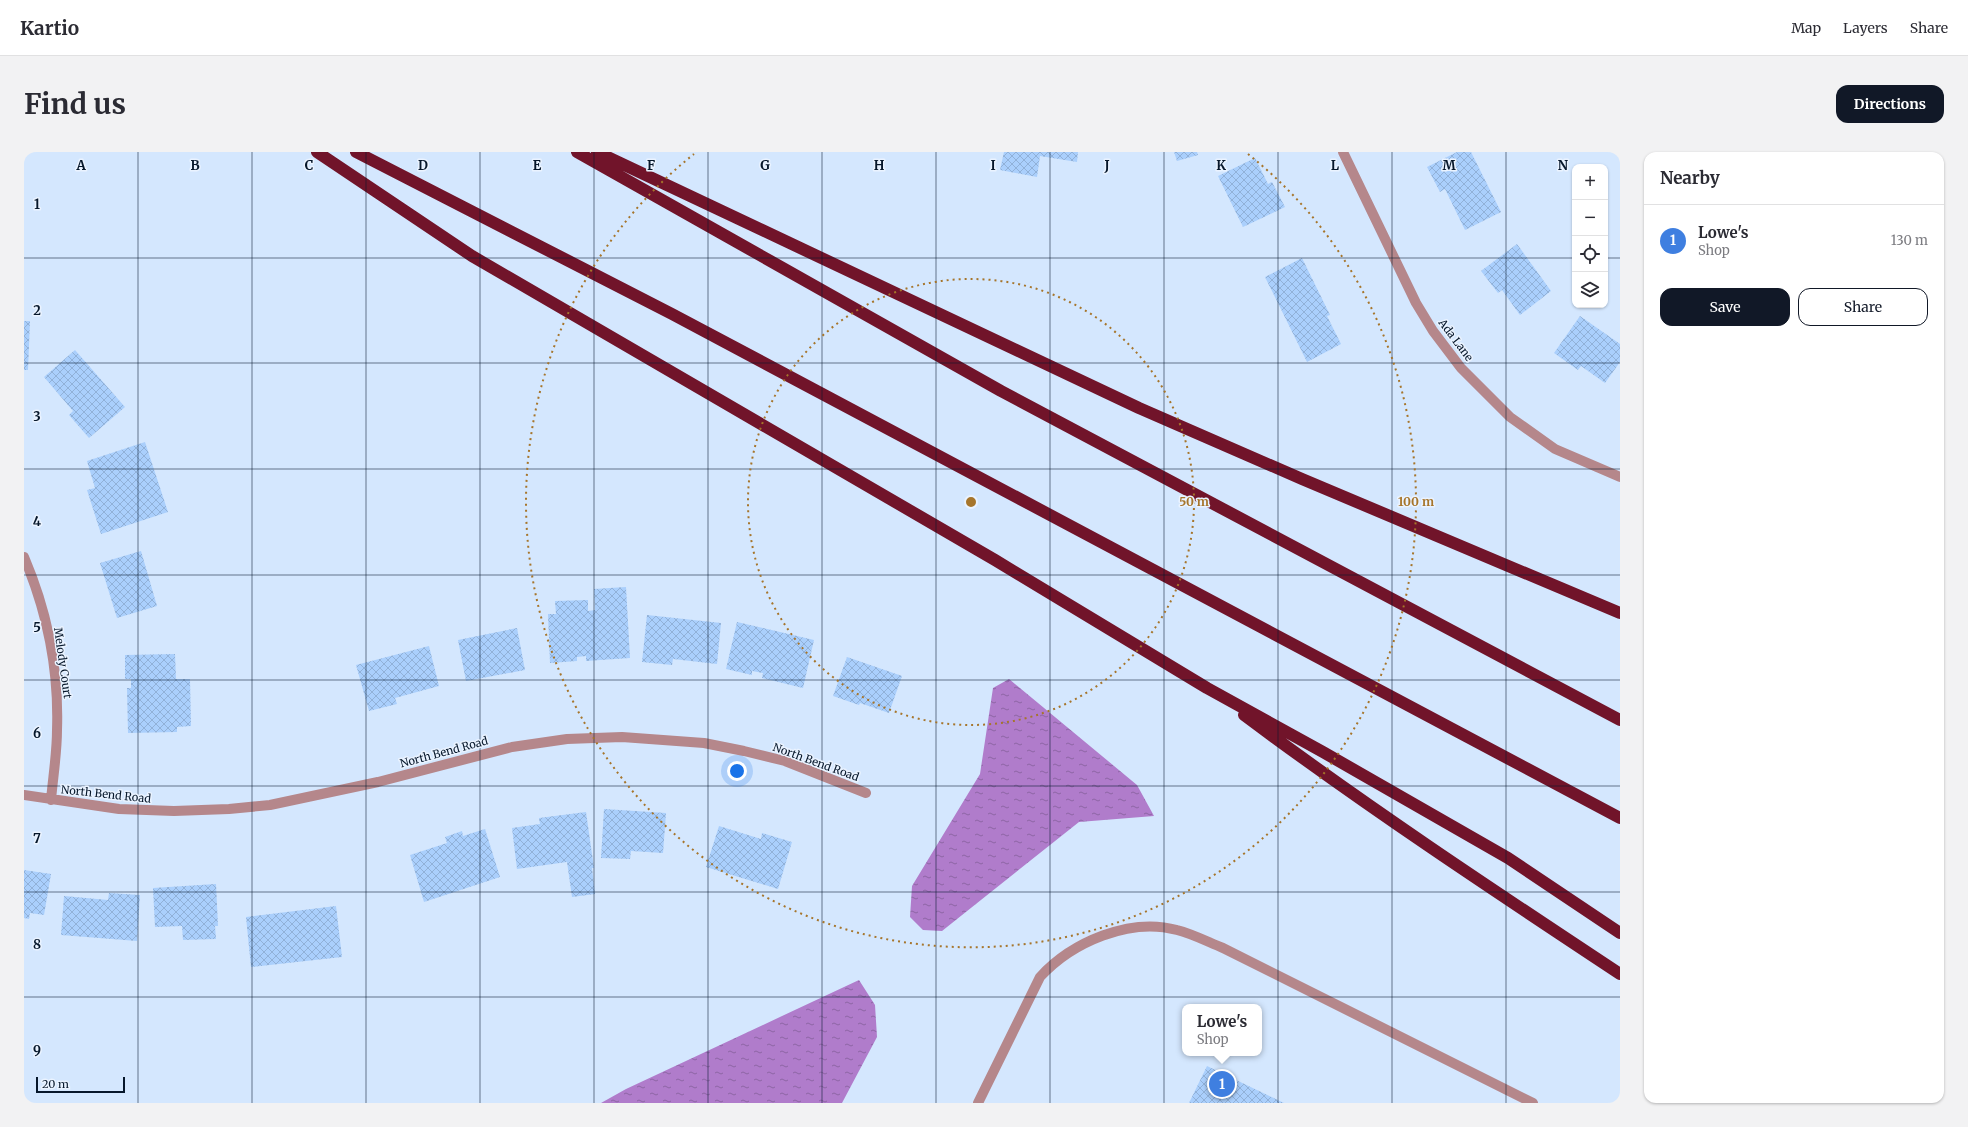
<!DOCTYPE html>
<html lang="en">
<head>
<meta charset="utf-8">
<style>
	body { margin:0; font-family:Merriweather,serif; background:#f2f2f3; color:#2b2b33 }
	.controls { position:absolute; right:12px; top:12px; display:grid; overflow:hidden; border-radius:8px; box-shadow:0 1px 3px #0004 }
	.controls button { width:36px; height:36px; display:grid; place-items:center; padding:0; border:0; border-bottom:1px solid #e1e1e2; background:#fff; color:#2b2b33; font:20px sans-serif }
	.scale { position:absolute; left:12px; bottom:10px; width:89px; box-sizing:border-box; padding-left:4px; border:2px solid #06172b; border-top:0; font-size:11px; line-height:14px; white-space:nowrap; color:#06172b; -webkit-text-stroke:3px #eaf3ff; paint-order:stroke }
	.you { position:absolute; left:713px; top:619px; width:14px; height:14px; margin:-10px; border:3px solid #fff; border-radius:50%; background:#1a73e8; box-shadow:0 0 0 6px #1a73e833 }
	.badge { display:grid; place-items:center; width:26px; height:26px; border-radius:50%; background:#111827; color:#fff; font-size:13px; font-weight:700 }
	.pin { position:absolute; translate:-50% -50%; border:2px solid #fff; box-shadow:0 1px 4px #0006 }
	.popup { position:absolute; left:1158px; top:852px; width:80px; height:52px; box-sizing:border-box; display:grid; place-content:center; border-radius:8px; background:#fff; filter:drop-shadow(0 1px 3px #0005); font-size:13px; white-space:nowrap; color:#7c7c81 }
	.popup b { font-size:15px; color:#2b2b33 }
	.popup::after { content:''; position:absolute; left:50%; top:100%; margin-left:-8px; border:8px solid transparent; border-top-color:#fff }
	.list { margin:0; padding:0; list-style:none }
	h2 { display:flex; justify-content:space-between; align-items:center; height:52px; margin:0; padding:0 16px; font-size:17px }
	h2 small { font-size:13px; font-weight:400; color:#7c7c81 }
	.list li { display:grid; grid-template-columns:26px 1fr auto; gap:12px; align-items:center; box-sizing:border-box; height:72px; padding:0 16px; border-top:1px solid #e1e1e2 }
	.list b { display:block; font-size:15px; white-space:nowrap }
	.list p { margin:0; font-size:13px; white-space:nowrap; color:#7c7c81 }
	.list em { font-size:13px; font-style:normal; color:#7c7c81 }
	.actions { display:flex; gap:8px; padding:12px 16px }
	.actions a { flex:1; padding:9px 0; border:1px solid #111827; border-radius:12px; text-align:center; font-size:14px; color:#111827 }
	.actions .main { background:#111827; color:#fff }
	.icon { flex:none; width:22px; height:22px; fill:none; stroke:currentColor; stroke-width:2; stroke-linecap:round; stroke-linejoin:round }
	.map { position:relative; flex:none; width:1596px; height:951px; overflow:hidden; border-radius:12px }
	header { display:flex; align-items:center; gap:24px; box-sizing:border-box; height:56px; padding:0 20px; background:#fff; border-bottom:1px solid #e1e1e2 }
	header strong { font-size:19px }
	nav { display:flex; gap:22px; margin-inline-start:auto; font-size:14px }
	.intro { display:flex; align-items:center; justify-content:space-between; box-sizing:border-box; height:96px; padding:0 24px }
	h1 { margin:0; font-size:28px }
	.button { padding:10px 18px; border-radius:12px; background:#111827; color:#fff; font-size:14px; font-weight:700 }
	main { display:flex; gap:24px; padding:0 24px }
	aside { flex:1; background:#fff; border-radius:12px; box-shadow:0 1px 3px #0004 }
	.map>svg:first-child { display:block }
	.water { fill:url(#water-ripples) }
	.building { fill:url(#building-cross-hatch) }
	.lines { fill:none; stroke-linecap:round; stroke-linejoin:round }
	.service { stroke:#b5878b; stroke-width:10 }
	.minor { stroke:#b5878b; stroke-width:10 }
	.motorway { stroke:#71142a; stroke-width:12 }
	.grid { fill:none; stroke:#06172b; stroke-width:1; stroke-opacity:0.55 }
	.ring { fill:none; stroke:#a6752b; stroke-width:2; stroke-dasharray:2 4 }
	.labels { text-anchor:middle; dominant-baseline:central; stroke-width:3; stroke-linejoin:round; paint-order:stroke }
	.street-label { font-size:11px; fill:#06172b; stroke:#eaf3ff }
	.grid-label { font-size:13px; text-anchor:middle; font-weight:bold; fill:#06172b; stroke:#eaf3ff; stroke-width:3; stroke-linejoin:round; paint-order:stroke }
	.centre { fill:#a6752b; stroke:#eaf3ff; stroke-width:2 }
	.ring-label { font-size:12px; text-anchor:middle; font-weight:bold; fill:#a6752b; stroke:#eaf3ff; stroke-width:3; stroke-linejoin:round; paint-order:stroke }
</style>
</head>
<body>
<header>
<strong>Kartio</strong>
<nav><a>Map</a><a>Layers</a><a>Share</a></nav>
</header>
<div class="intro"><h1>Find us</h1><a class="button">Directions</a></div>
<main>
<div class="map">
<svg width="1596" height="951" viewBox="0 0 1596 951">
	<defs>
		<pattern id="water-ripples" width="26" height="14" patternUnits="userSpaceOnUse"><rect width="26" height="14" fill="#b07ccb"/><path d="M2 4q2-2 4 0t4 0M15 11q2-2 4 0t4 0" fill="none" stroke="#8d65a5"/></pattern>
		<pattern id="building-cross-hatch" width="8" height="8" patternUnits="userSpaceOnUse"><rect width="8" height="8" fill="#aacffc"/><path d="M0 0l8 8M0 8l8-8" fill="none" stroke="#91b1d8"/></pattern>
	</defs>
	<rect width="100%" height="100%" fill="#d4e7fe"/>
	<path class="water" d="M985 527 1113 633 1130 664 1055 670 918 779 899 778 886 765 888 734 956 622 969 536Z
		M835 828 851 853 853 885 818 951H577L602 937Z"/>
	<path class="building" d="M980 0H1054L1053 10 1016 4 1013 25 976 18Z
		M1150 0H1173L1174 3 1153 9Z
		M1433 0H1447L1477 60 1441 78 1421 37 1416 40 1403 15Z
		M1231 6 1244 32 1248 30 1261 55 1219 75 1194 24Z
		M1493 92 1527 139 1496 163 1478 138 1474 141 1457 119Z
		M1278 106 1306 163 1303 164 1317 192 1283 210 1241 125Z
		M1556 164 1596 192V210L1581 231 1557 214 1554 218 1530 201Z
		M0 169H6L4 218H0Z
		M51 198 101 255 65 286 45 263 49 259 20 225Z
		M121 290 144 360 77 382 63 338 71 336 63 309Z
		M117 399 133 454 93 466 76 411Z
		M602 435 606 506 562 509V504L553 505V509L526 511 524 462H532L531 449 564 448V459L571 458 570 437Z
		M623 463 697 471 693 512 649 507 648 513 618 510Z
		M713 470 790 488 779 536 738 526 739 521 728 519V523L702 517Z
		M493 476 501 518 442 529 434 488Z
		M405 494 415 534 371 546 373 552 345 559 332 513Z
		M151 502 152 527H166L167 574 153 575V580L104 581 103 536H107V527H101V503Z
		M823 505 878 524 865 561 836 551 835 553 809 544Z
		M580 657 642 661 639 701 607 699 606 707 577 706Z
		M562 660 570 716H568L571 742 548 745 543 710 493 717 488 676 516 672 515 666Z
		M695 674 737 687 738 681 768 690 754 737 682 715Z
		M461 677 476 725 400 750 386 703 423 691 421 685 438 679 439 684Z
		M0 718 27 722 20 763 6 761 5 767 0 766Z
		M192 732 194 774H191L192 787 159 788 158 774 131 775 129 736Z
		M85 741 116 743 113 789 37 783 40 744 84 748Z
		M312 754 318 805 227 815 222 765Z
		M1183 914 1260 951H1165Z"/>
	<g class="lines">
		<path class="service" d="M954 951 1016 825C1048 790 1106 765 1153 778 1169 782 1184 790 1199 796L1509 951"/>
		<path class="minor" d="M1319 0 1392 151 1409 179 1437 216 1486 265 1531 297 1596 325
			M0 405C23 459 35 519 33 578 33 601 29 625 27 648
			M0 643 95 657 150 659 205 657 246 653 354 630 488 595 543 587 598 585 680 591 720 599 761 609 842 641"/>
		<path class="motorway" d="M293 0 448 104 971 408 1183 536 1299 600 1484 706 1596 781
			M332 0 648 162 1596 666
			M553 0 977 239 1596 568
			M573 0 1115 256 1278 327 1596 461
			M1220 563C1342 654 1469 738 1596 822"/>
	</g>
	<path class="grid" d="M114 0V951M228 0V951M342 0V951M456 0V951M570 0V951M684 0V951M798 0V951M912 0V951M1026 0V951M1140 0V951M1254 0V951M1368 0V951M1482 0V951M0 106H1551M1581 106H1596M0 211H1596M0 317H1596M0 423H1596M0 528H1596M0 634H1596M0 740H1596M0 845H1596"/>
	<g class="ring">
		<circle cx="947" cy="350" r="223"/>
		<path d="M1224 2A445 445 0 1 1 670 2"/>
	</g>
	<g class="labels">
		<g class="street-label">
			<text transform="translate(1432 188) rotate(53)">Ada Lane</text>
			<text transform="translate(39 511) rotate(82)">Melody Court</text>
			<text transform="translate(420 600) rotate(-15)">North Bend Road</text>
			<text transform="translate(792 610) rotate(20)">North Bend Road</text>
			<text transform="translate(82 642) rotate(6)">North Bend Road</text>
		</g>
	</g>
	<g class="grid-label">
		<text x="57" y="18">A</text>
		<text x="171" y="18">B</text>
		<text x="285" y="18">C</text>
		<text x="399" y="18">D</text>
		<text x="513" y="18">E</text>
		<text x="627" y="18">F</text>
		<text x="741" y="18">G</text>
		<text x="855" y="18">H</text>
		<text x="969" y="18">I</text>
		<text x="1083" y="18">J</text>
		<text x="1197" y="18">K</text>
		<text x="1311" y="18">L</text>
		<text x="1425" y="18">M</text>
		<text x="1539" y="18">N</text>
		<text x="13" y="57">1</text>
		<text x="13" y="163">2</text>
		<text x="13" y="269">3</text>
		<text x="13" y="374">4</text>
		<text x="13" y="480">5</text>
		<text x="13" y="586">6</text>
		<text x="13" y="691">7</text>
		<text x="13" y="797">8</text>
		<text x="13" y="903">9</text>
	</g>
	<circle cx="947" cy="350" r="6" class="centre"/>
	<g class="ring-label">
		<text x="1170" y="354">50 m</text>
		<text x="1392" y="354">100 m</text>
	</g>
</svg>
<div class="controls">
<button>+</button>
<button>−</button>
<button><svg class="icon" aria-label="locate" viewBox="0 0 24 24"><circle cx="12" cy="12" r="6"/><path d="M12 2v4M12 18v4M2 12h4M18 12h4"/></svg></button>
<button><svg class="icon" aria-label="layers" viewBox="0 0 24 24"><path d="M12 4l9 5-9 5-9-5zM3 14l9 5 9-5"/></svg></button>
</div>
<div class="scale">20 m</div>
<div class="you"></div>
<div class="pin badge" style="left:1198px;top:932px;background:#3f7fe0">1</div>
<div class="popup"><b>Lowe's</b>Shop</div>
</div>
<aside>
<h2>Nearby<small></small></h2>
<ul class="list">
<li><span class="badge" style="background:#3f7fe0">1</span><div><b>Lowe's</b><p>Shop</p></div><em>130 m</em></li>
</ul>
<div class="actions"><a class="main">Save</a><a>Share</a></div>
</aside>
</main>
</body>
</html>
